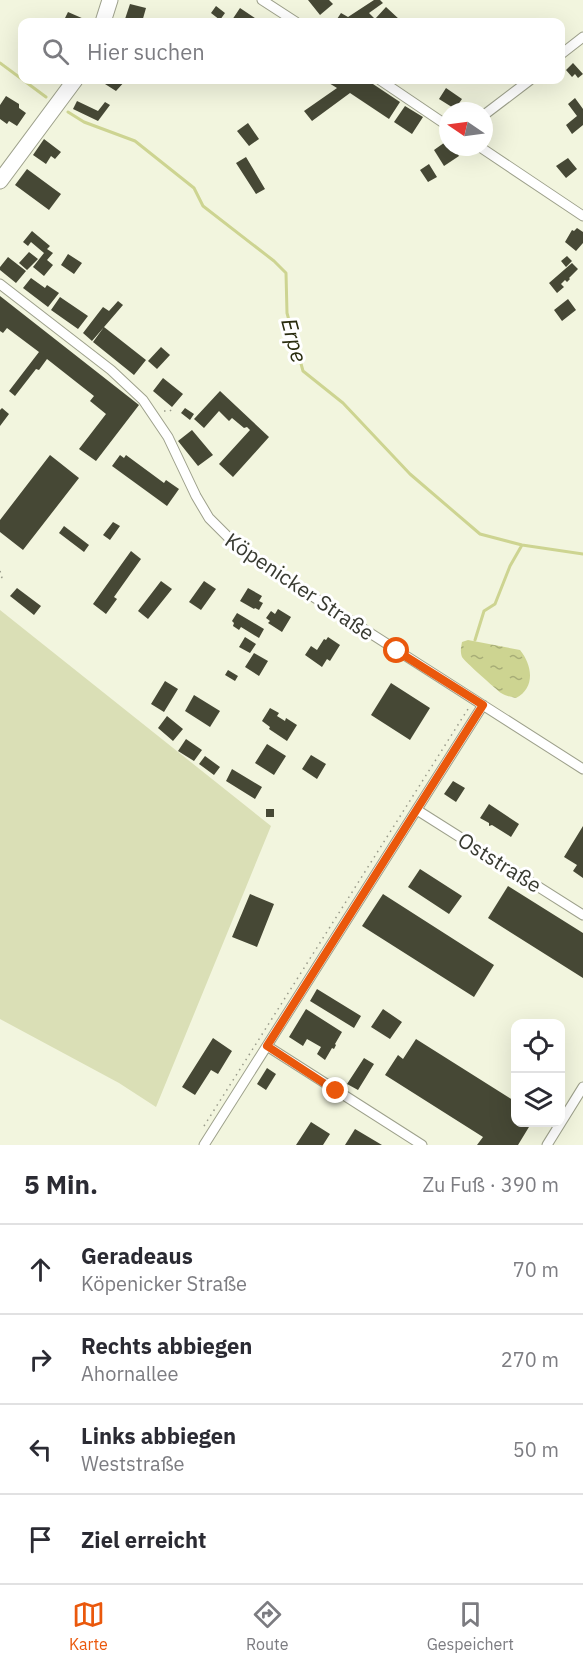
<!DOCTYPE html>
<html lang="de">
<head>
<meta charset="utf-8">
<style>
	body { margin:0; font-family:"IBM Plex Sans",sans-serif; background:#f7f7f7; color:#2b2b33 }
	.controls { position:absolute; right:18px; bottom:18px; display:grid; overflow:hidden; border-radius:12px; box-shadow:0 6px 24px #0002 }
	.controls button { width:54px; height:54px; display:grid; place-items:center; padding:0; border:0; border-bottom:2px solid #e1e1e2; background:#fff; color:#2b2b33; font:30px sans-serif }
	.compass { position:absolute; left:439px; top:102px; width:54px; height:54px; border-radius:50%; background:#fff; box-shadow:0 6px 24px #0002; rotate:283deg }
	.stop { position:absolute; width:18px; height:18px; margin:-14px; border:4px solid #ea580c; border-radius:50%; background:#fff }
	.stop.end { background:#ea580c; border-color:#fff; box-shadow:0 2px 6px #0008 }
	.list { margin:0; padding:0; list-style:none }
	h2 { display:flex; justify-content:space-between; align-items:center; height:78px; margin:0; padding:0 24px; font-size:26px }
	h2 small { font-size:20px; font-weight:400; color:#7c7c81 }
	.list li { display:grid; grid-template-columns:39px 1fr auto; gap:18px; align-items:center; box-sizing:border-box; height:90px; padding:0 24px; border-top:2px solid #e1e1e2 }
	.list b { display:block; font-size:22px; white-space:nowrap }
	.list p { margin:0; font-size:20px; white-space:nowrap; color:#7c7c81 }
	.list em { font-size:20px; font-style:normal; color:#7c7c81 }
	.icon { flex:none; width:33px; height:33px; fill:none; stroke:currentColor; stroke-width:2; stroke-linecap:round; stroke-linejoin:round }
	.map { position:relative; flex:none; width:583px; height:1145px; overflow:hidden }
	.search { position:absolute; background:#fff; box-shadow:0 6px 24px #0002; left:18px; right:18px; top:18px; height:66px; display:flex; align-items:center; gap:15px; box-sizing:border-box; padding:0 21px; border-radius:12px; color:#7c7c81; font-size:22px }
	.sheet { height:438px; background:#fff }
	nav { display:flex; justify-content:space-around; align-items:center; box-sizing:border-box; height:84px; border-top:2px solid #e1e1e2; background:#fff; font-size:16px; color:#7c7c81 }
	nav a { display:grid; justify-items:center; gap:3px }
	nav .on { color:#ea580c }
	.map>svg:first-child { display:block }
	.grass { fill:#dadfb6 }
	.water { fill:url(#water-ripples) }
	.lines { fill:none; stroke-linecap:round; stroke-linejoin:round }
	.stream { stroke:#cdd491; stroke-width:3 }
	.building { fill:#464835 }
	.minor-casing { stroke:#9da08b; stroke-width:11 }
	.primary-casing { stroke:#9da08b; stroke-width:17 }
	.path { stroke:#999b8b; stroke-width:1.5; stroke-dasharray:1.5 4.5; stroke-linecap:butt }
	.minor { stroke:#fff; stroke-width:9 }
	.primary { stroke:#fff; stroke-width:15 }
	.route { stroke:#ea580c; stroke-width:8 }
	.labels { text-anchor:middle; dominant-baseline:central; stroke-width:6; stroke-linejoin:round; paint-order:stroke }
	.street-label { font-size:21px; fill:#383a31; stroke:#fff }
	.water-label { font-size:22px; font-style:italic; fill:#292c0e; stroke:#fff }
</style>
</head>
<body>
<div class="map">
<svg width="583" height="1145" viewBox="0 0 583 1145">
	<defs>
		<pattern id="water-ripples" width="26" height="14" patternUnits="userSpaceOnUse" patternTransform="scale(1.5)"><rect width="26" height="14" fill="#cdd491"/><path d="M2 4q2-2 4 0t4 0M15 11q2-2 4 0t4 0" fill="none" stroke="#a7ad77"/></pattern>
	</defs>
	<rect width="100%" height="100%" fill="#f2f5de"/>
	<path class="grass" d="M0 610 271 826 156 1107 119 1083 0 1019Z"/>
	<path class="water" d="M468 640 520 650C533 666 535 688 516 698 511 697 506 696 501 693 497 690 463 660 462 657 460 651 461 648 462 642Z"/>
	<g class="lines">
		<path class="stream" d="M0 63 46 97
			M68 112 84 122 135 141 194 188 203 206 274 261 286 273 287 313 303 371 343 403 410 474 480 534 522 545 583 554
			M475 640 484 611 495 604 510 566 522 545"/>
	</g>
	<path class="building" d="M308 0H329L333 4 320 15Z
		M374 0H380L383 3 369 13 375 19 386 7 400 20 398 22H335L341 13 348 17Z
		M130 4 146 8 142 22H124Z
		M216 6 225 13 220 20 211 13Z
		M240 8 258 20 256 22H236L232 20Z
		M68 12 84 19 82 22H63Z
		M573 63 583 74 578 78 575 74 572 77 566 70Z
		M108 80H126L116 91 105 84Z
		M324 80H367L400 102 389 119 350 93 312 121 304 111 337 88Z
		M446 88 462 99 455 109 439 99Z
		M6 96 19 104V108L26 113 17 126 9 121 7 124 0 119V105Z
		M575 98 583 109V125L572 134 566 125 577 116 568 104Z
		M77 101 98 111 105 102 110 105 98 121 73 109Z
		M405 106 423 117 412 134 394 122Z
		M248 123 259 139 249 146 237 131Z
		M44 139 61 152 55 159 51 156 46 164 33 155Z
		M448 140V147H453L459 156 444 166 434 150Z
		M246 157 265 189 256 194 236 163Z
		M568 158 577 169 566 178 556 166Z
		M429 164 437 177 428 182 420 170Z
		M27 169 61 194 49 210 15 185Z
		M577 228 583 232V243L576 251 565 242 572 230 574 231Z
		M32 231 50 246 47 249 53 253 47 260 53 265 44 276 33 267 44 253 31 242 28 246 23 242Z
		M29 252 38 259 27 270 19 263Z
		M68 254 82 263 74 274 61 265Z
		M567 256 572 261 566 267 561 261Z
		M8 257 26 271 16 283 0 270V267Z
		M572 263 578 269 569 278 570 279 567 282 565 280 561 284 564 287 557 293 549 283Z
		M31 278 45 288 47 285 59 293 48 307 23 288Z
		M0 296 139 405 96 461 79 449 106 414 90 401 94 396 47 359 39 370 36 369 15 396 9 391 39 352 7 328 3 333 0 331Z
		M60 297 88 316 78 329 51 310Z
		M568 299 576 310 562 321 554 310Z
		M118 301 123 305 92 341 83 333 103 307 109 311Z
		M104 327 146 360 134 375 93 342Z
		M161 347 170 355 157 369 148 361Z
		M163 378 183 394 172 407 153 391Z
		M220 391 269 437 233 477 219 464 250 430 247 427 244 428 232 418 229 421 219 411 204 428 194 419Z
		M2 408 9 414 0 426V410Z
		M185 408 194 414 190 420 181 413Z
		M192 430 213 455 198 466 178 441Z
		M50 455 79 478 23 550 0 532V520Z
		M120 455 124 458 126 455 164 483 166 480 179 489 167 506 112 466Z
		M113 522 120 526 110 540 103 535Z
		M64 526 89 545 84 552 59 533Z
		M131 551 141 559 114 597 117 599 106 614 93 604Z
		M161 581 172 589 148 619 138 611Z
		M204 581 216 589 201 610 189 602Z
		M17 588 41 606 34 615 10 596Z
		M248 588 262 596 259 601 263 603 259 610 255 608 254 609 240 601Z
		M278 609 291 617 282 632 268 623 270 621 266 618 271 611 275 614Z
		M237 613 264 629 259 638 241 627 239 630 233 626 234 623 232 621Z
		M245 637 256 644 250 653 239 647Z
		M328 637 340 645 330 661 327 659 322 667 305 655 311 646 317 650 324 639 326 640Z
		M254 653 268 661 259 676 245 667Z
		M228 670 238 676 235 681 225 675Z
		M165 681 178 689 164 712 151 704Z
		M391 683 430 708 410 740 371 715Z
		M194 695 220 711 210 727 185 711Z
		M270 708 279 713 277 716 285 721 286 718 297 725 287 741 269 729 270 727 262 721Z
		M167 716 183 729 173 741 158 728Z
		M186 739 202 750 194 761 178 751Z
		M267 744 286 756 274 775 255 763Z
		M311 755 326 764 317 779 302 769Z
		M205 756 220 767 214 775 199 764Z
		M232 769 262 787 255 799 226 781Z
		M453 781 465 788 456 802 444 794Z
		M489 804 519 824 511 837 492 825 489 826V823L480 818Z
		M266 809H274V817H266Z
		M583 826V878L573 871 577 865 564 857Z
		M420 869 462 896 449 914 408 887Z
		M508 886 583 933V978L488 918Z
		M250 894 274 904 257 947 232 937Z
		M383 894 494 965 474 997 362 926Z
		M317 989 361 1016 354 1028 310 1001Z
		M306 1009 342 1032 335 1044 336 1045 334 1049 332 1048 325 1060 317 1054 321 1047 307 1039 303 1046 289 1037Z
		M383 1009 402 1022 390 1039 371 1027Z
		M213 1038 232 1051 218 1074 211 1070 195 1095 182 1087Z
		M416 1039 516 1102V1122H532L518 1145H477L483 1137 385 1075 398 1055 403 1059Z
		M364 1058 374 1064 358 1090 347 1084Z
		M267 1068 276 1074 266 1090 257 1084Z
		M311 1122 330 1134 323 1145H296Z
		M355 1129 382 1145H345Z"/>
	<g class="lines">
		<g class="minor-casing">
			<path id="minor" d="M262 0 296 22
				M560 55 583 37
				M380 80 448 126
				M484 115 530 80
				M480 147 583 216
				M0 284 111 370 143 400 168 437 196 496 209 518 233 542 254 559 583 769
				M417 810 583 915
				M267 1046 422 1145
				M204 1145 483 705
				M547 1145 583 1087"/>
		</g>
		<g class="primary-casing">
			<path id="primary" d="M103 22 110 0
				M0 181 75 80"/>
		</g>
		<path class="path" d="M164 411H170L173 408
			M0 571 2 577 0 580
			M204 1126 468 709"/>
		<use href="#minor" class="minor"/>
		<use href="#primary" class="primary"/>
	</g>
	<g class="lines">
		<path class="route" d="M336 1091 267 1046 483 705 397 651"/>
	</g>
	<g class="labels">
		<g class="street-label">
			<text transform="translate(300 586) rotate(34)">Köpenicker Straße</text>
			<text transform="translate(500 862) rotate(32)">Oststraße</text>
		</g>
		<g class="water-label">
			<text transform="translate(295 340) rotate(75)">Erpe</text>
		</g>
	</g>
</svg>
<div class="controls">
<button><svg class="icon" aria-label="locate" viewBox="0 0 24 24"><circle cx="12" cy="12" r="6"/><path d="M12 2v4M12 18v4M2 12h4M18 12h4"/></svg></button>
<button><svg class="icon" aria-label="layers" viewBox="0 0 24 24"><path d="M12 4l9 5-9 5-9-5zM3 14l9 5 9-5"/></svg></button>
</div>
<svg class="compass" viewBox="-18 -18 36 36"><path d="M0-13l5 13h-10z" fill="#e53935"/><path d="M0 13l5-13h-10z" fill="#7c7c81"/></svg>
<div class="stop" style="left:397px;top:651px"></div>
<div class="stop end" style="left:336px;top:1091px"></div>
<div class="search"><svg class="icon" aria-label="search" viewBox="0 0 24 24"><circle cx="10" cy="10" r="6"/><path d="M15 15l6 6"/></svg>Hier suchen</div>
</div>
<section class="sheet">
<h2>5 Min.<small>Zu Fuß · 390 m</small></h2>
<ul class="list">
<li><svg class="icon" aria-label="ahead" viewBox="0 0 24 24"><path d="M12 20V5M6 11l6-6 6 6"/></svg><div><b>Geradeaus</b><p>Köpenicker Straße</p></div><em>70 m</em></li>
<li><svg class="icon" aria-label="right" viewBox="0 0 24 24"><path d="M7 20v-9h11M14 6l5 5-5 5"/></svg><div><b>Rechts abbiegen</b><p>Ahornallee</p></div><em>270 m</em></li>
<li><svg class="icon" aria-label="left" viewBox="0 0 24 24"><path d="M17 20v-9H6M10 6l-5 5 5 5"/></svg><div><b>Links abbiegen</b><p>Weststraße</p></div><em>50 m</em></li>
<li><svg class="icon" aria-label="arrive" viewBox="0 0 24 24"><path d="M6 21V4h12l-3 4 3 4H6"/></svg><div><b>Ziel erreicht</b></div></li>
</ul>
</section>
<nav>
<a class="on"><svg class="icon" aria-label="map" viewBox="0 0 24 24"><path d="M3 6l6-2 6 2 6-2v14l-6 2-6-2-6 2zM9 4v14M15 6v14"/></svg>Karte</a>
<a><svg class="icon" aria-label="directions" viewBox="0 0 24 24"><path d="M12 3l9 9-9 9-9-9zM9 14v-3h6M13 9l2 2-2 2"/></svg>Route</a>
<a><svg class="icon" aria-label="saved" viewBox="0 0 24 24"><path d="M7 4h10v16l-5-4-5 4z"/></svg>Gespeichert</a>
</nav>
</body>
</html>
